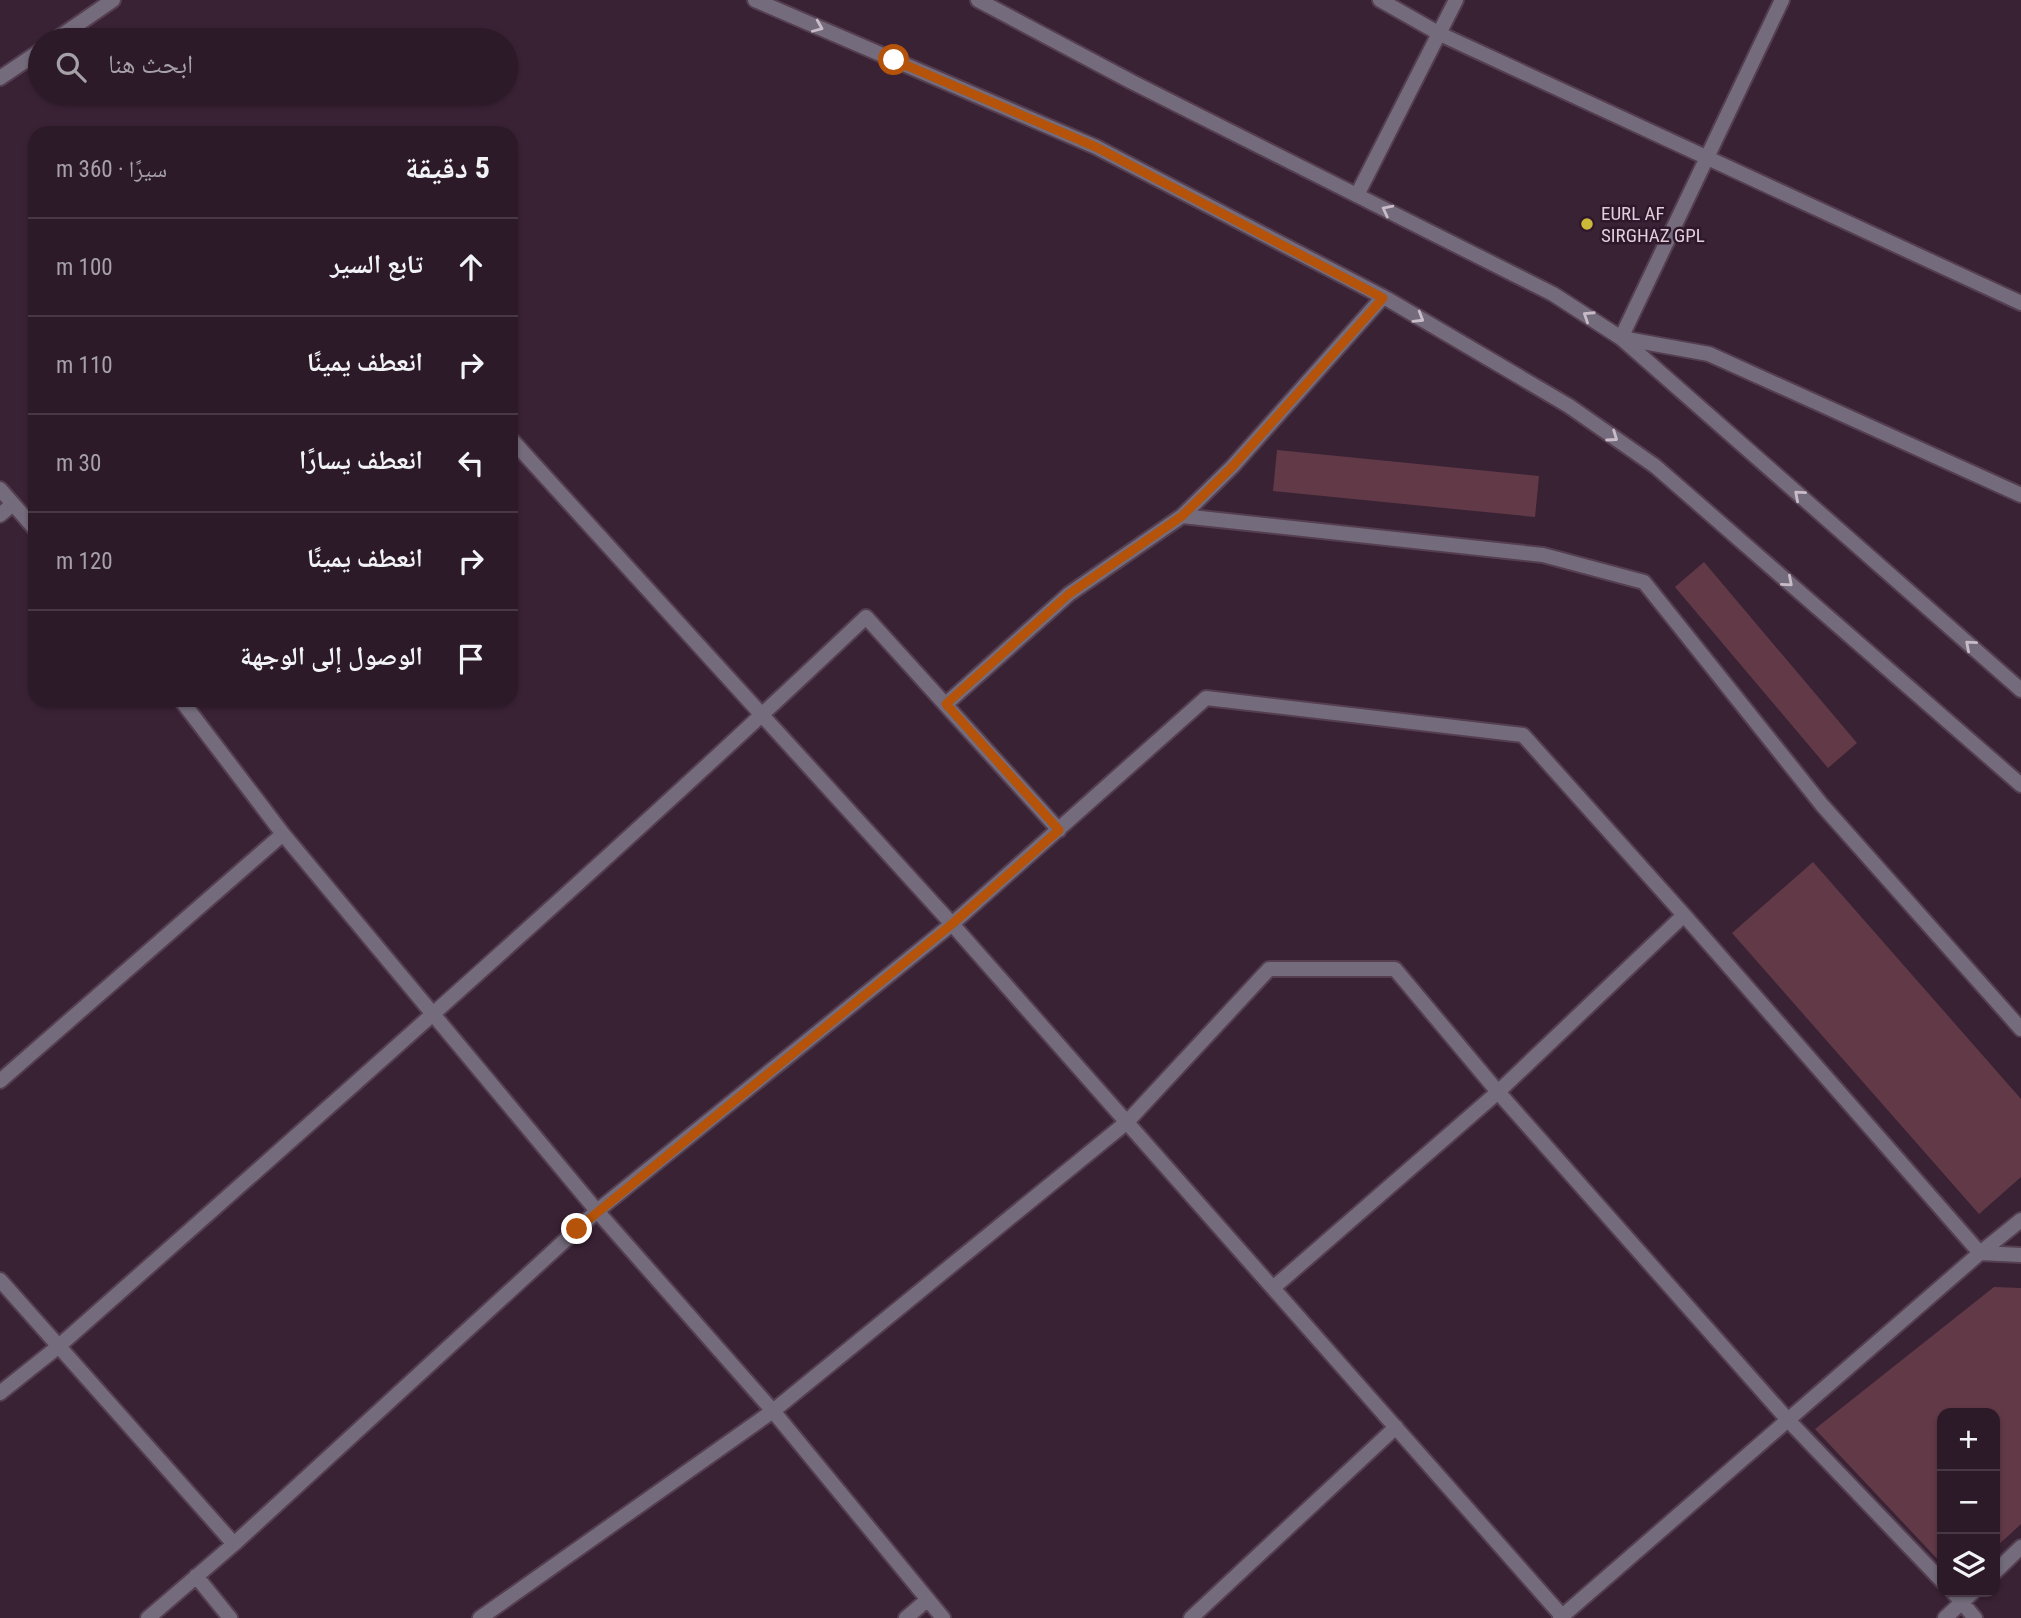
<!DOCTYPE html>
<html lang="ar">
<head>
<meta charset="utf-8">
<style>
	body { margin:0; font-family:"Roboto Condensed","Noto Naskh Arabic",sans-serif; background:#342330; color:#f1f3f6; direction:rtl }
	.controls { position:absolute; right:21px; bottom:21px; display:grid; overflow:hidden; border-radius:14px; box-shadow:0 2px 5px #0004 }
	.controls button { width:63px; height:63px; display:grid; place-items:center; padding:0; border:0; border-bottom:2px solid #483845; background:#2c1a28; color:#f1f3f6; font:35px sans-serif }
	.stop { position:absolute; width:21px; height:21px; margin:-16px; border:5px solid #b45309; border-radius:50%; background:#fff }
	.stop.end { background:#b45309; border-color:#fff; box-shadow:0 2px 7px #0008 }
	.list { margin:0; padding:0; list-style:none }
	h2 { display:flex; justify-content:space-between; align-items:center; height:91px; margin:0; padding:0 28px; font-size:30px }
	h2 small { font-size:23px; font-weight:400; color:#a6a1a8 }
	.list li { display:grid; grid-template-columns:46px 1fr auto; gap:21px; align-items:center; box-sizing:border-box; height:98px; padding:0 28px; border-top:2px solid #483845 }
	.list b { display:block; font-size:26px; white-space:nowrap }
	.list em { font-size:23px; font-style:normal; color:#a6a1a8 }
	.icon { flex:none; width:38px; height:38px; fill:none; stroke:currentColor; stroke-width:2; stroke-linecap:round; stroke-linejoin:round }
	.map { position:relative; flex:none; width:2021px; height:1618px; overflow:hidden; direction:ltr }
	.search { position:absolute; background:#2c1a28; box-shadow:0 2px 5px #0004; left:28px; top:28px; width:490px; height:77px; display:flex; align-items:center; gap:18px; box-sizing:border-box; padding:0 24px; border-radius:38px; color:#a6a1a8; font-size:26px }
	.panel { position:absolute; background:#2c1a28; box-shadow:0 2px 5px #0004; left:28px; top:126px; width:490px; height:581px; border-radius:21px; direction:rtl }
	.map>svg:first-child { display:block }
	.building { fill:#623a47 }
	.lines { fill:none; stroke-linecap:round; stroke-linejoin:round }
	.minor-casing { stroke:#543e50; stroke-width:18 }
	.tertiary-casing { stroke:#543e50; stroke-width:18 }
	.minor { stroke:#746c7c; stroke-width:14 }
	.tertiary { stroke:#746c7c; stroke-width:14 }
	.oneway { stroke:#cabbc8 }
	.route { stroke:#b45309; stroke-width:9 }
	.poi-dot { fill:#ccb939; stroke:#2f182b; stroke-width:2.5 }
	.labels { text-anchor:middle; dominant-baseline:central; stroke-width:5; stroke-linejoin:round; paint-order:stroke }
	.poi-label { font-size:19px; fill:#dfcfdb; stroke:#2f182b; text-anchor:start }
</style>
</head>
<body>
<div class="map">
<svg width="2021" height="1618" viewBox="0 0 2021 1618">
	<rect width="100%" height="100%" fill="#3a2235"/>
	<path class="building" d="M1277 450 1539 476 1535 517 1273 491Z
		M1704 562 1857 743 1828 768 1675 587Z
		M1813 862 2021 1099V1177L1979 1214 1732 933Z
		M1994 1287 2021 1288V1524L1995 1548V1413H1942V1564L1815 1429Z"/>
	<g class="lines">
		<g class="minor-casing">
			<path id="minor" d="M1380 0 1440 34 2021 303
				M1782 0 1621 338 1709 354 2021 495
				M1357 195 1456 0
				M511 439 952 924 1562 1616
				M0 489 35 529
				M0 515 13 504
				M1182 516 1233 466 1383 297
				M181 700 283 834 597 1211 773 1411 943 1618
				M946 704 1069 594 1182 516 1543 555 1644 582 1822 805 2021 1029
				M0 1081 283 834
				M0 1280 234 1544
				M1273 1288 1498 1092 1684 915
				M0 1393 59 1346C330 1106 603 866 866 617L1059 830
				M1995 1572 2021 1547
				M196 1576 230 1618
				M1953 1592 1975 1618
				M148 1618 234 1544 597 1211 952 924 1206 698 1523 735 1684 915 1980 1253 2021 1255
				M480 1618 773 1411 1127 1122 1269 969H1395L1498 1092 1788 1420 1942 1581
				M906 1618 927 1600
				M1191 1618 1396 1427
				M1560 1618 1980 1253 2021 1220
				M1945 1618 1973 1592"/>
		</g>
		<g class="tertiary-casing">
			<path id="tertiary" d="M755 0 1096 147 1389 300 1569 406 1655 466 2021 785
				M978 0 1132 82 1553 294 1621 338 2021 690
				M55 40 113 0
				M0 78 40 51"/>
		</g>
		<use href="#minor" class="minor"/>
		<use href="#tertiary" class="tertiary"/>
	</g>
	<defs><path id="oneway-chevron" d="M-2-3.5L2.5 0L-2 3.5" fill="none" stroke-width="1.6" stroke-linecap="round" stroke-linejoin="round" transform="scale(1.75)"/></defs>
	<g class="oneway">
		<use href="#oneway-chevron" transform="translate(818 27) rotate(23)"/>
		<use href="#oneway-chevron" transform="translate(1387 210) rotate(-153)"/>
		<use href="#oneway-chevron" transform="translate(1588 316) rotate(-147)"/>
		<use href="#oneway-chevron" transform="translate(1419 318) rotate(31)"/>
		<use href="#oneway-chevron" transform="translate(1613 437) rotate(35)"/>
		<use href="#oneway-chevron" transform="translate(1799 495) rotate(-139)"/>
		<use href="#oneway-chevron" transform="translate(1788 582) rotate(41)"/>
		<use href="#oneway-chevron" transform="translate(1970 645) rotate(-139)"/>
	</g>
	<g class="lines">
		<path class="route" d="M577 1229 952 924 1059 830 946 704 1069 594 1182 516 1233 466 1383 298 1096 147 894 60"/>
	</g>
	<circle class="poi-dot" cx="1587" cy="224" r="7"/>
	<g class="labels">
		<g class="poi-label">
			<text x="1601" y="213">EURL AF<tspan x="1601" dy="22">SIRGHAZ GPL</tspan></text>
		</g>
	</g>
</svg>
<div class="controls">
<button>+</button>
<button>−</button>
<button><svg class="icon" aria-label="layers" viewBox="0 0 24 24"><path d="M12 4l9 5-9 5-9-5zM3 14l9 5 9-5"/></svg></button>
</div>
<div class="stop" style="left:894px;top:60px"></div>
<div class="stop end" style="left:577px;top:1229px"></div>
<div class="search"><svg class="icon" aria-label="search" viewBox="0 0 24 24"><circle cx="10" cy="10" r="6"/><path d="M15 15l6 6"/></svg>ابحث هنا</div>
<section class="panel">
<h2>5 دقيقة<small>سيرًا · 360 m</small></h2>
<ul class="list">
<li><svg class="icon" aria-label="ahead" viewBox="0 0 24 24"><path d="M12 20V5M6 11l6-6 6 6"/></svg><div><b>تابع السير</b></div><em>100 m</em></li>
<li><svg class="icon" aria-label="right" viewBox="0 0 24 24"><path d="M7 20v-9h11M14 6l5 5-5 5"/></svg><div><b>انعطف يمينًا</b></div><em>110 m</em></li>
<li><svg class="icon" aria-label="left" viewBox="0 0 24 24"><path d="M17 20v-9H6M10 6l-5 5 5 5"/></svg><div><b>انعطف يسارًا</b></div><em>30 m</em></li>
<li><svg class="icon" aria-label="right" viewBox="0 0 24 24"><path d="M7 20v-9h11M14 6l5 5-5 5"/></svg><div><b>انعطف يمينًا</b></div><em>120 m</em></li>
<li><svg class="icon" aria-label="arrive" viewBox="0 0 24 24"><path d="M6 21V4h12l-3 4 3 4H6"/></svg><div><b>الوصول إلى الوجهة</b></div></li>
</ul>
</section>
</div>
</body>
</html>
